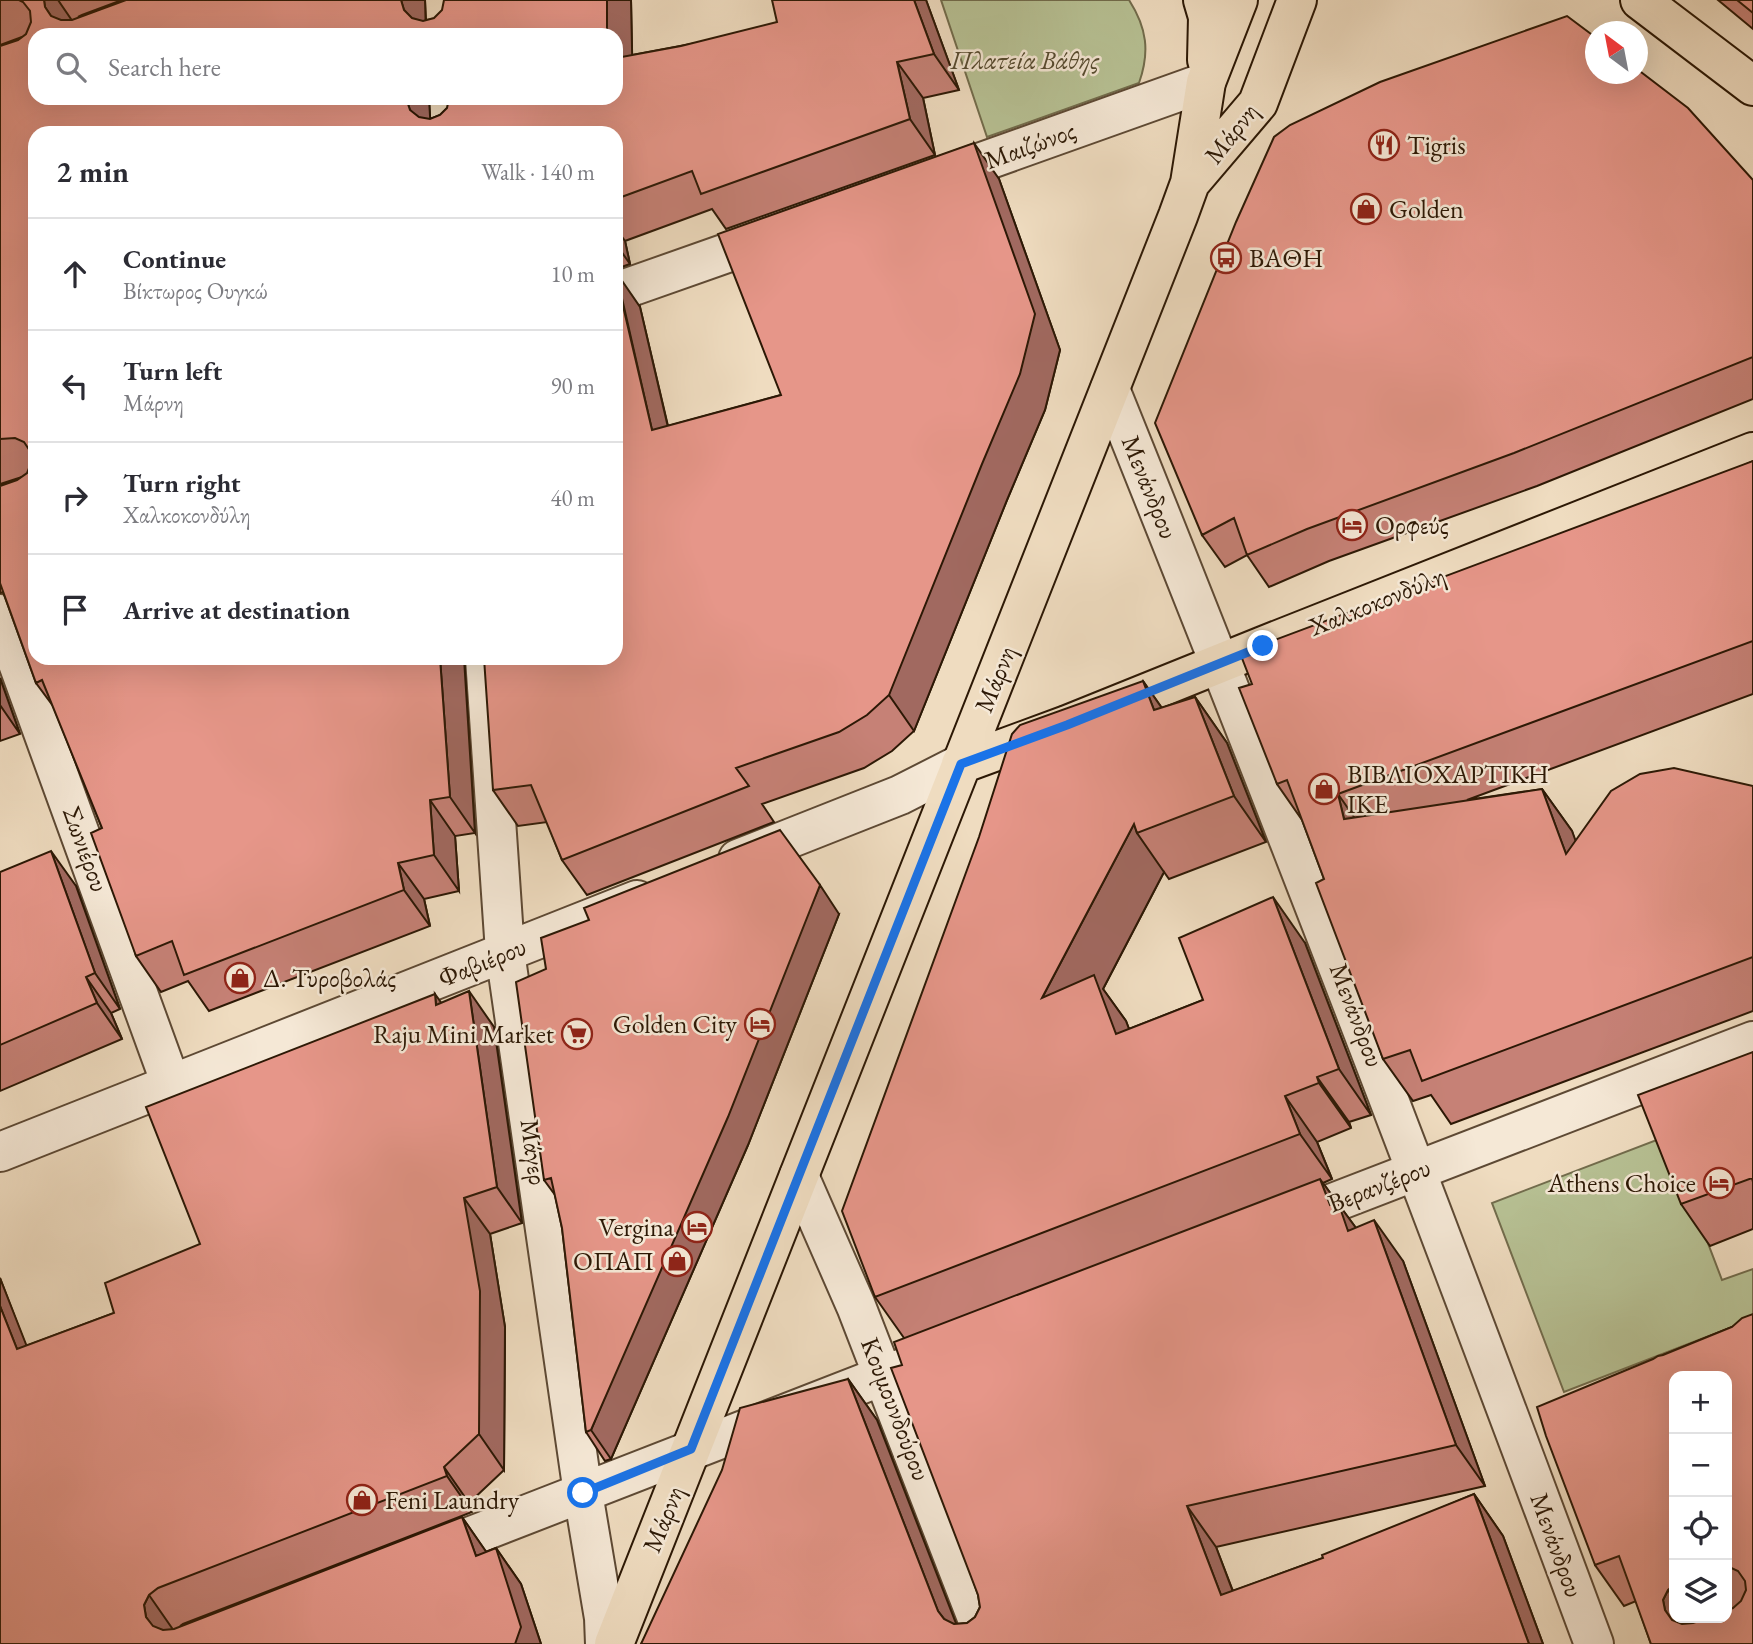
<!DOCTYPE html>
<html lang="en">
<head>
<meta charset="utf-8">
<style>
	body { margin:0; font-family:"EB Garamond",serif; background:#f2f2f3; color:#2b2b33 }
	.controls { position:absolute; right:21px; bottom:21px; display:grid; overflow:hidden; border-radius:14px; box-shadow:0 7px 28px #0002 }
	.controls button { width:63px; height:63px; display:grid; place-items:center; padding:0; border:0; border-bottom:2px solid #e1e1e2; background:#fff; color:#2b2b33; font:35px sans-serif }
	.compass { position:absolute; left:1585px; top:21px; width:63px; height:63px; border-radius:50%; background:#fff; box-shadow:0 7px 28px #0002; rotate:328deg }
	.stop { position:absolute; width:21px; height:21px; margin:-16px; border:5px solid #1a73e8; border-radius:50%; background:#fff }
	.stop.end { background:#1a73e8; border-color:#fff; box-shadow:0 2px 7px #0008 }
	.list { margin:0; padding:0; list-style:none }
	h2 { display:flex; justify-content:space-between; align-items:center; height:91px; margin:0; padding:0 28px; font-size:30px }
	h2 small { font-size:23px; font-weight:400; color:#7c7c81 }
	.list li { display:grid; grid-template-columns:46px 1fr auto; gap:21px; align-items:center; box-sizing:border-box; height:112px; padding:0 28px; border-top:2px solid #e1e1e2 }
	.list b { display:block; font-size:26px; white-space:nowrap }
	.list p { margin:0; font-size:23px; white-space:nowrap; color:#7c7c81 }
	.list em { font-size:23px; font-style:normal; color:#7c7c81 }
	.icon { flex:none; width:38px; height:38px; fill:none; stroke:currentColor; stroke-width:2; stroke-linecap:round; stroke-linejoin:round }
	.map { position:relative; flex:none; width:1753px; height:1644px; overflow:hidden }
	.search { position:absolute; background:#fff; box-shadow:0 7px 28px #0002; left:28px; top:28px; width:595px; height:77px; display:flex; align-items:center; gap:18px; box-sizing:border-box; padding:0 24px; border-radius:21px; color:#7c7c81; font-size:26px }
	.panel { position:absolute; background:#fff; box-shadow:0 7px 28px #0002; left:28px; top:126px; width:595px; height:539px; border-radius:21px }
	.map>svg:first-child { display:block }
	.green { fill:#b7c194; stroke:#726c4c; stroke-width:2 }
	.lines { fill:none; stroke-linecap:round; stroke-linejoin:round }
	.minor-casing { stroke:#5d4934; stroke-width:42 }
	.major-casing { stroke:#2c1805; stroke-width:42 }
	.minor { stroke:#f5e8d6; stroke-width:38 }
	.major { stroke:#efdcc0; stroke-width:38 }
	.wall { fill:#c68176; stroke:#2c1805; stroke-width:2; fill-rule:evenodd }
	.shaded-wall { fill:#a16960; stroke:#2c1805; stroke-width:2 }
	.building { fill:#e69689; stroke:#2c1805; stroke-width:2; fill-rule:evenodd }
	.route { stroke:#1a73e8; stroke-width:9 }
	.labels { text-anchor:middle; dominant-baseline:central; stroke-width:5; stroke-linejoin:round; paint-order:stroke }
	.park-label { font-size:26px; font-style:italic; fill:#564b30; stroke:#f5e8d6 }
	.street-label { font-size:26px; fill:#2c1805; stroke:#f5e8d6 }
	.poi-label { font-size:26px; fill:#2c1805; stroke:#f5e8d6; text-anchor:start }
</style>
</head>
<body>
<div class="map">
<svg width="1753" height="1644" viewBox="0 0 1753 1644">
	<rect width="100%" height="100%" fill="#efdcc0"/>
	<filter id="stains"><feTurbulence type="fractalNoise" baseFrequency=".00286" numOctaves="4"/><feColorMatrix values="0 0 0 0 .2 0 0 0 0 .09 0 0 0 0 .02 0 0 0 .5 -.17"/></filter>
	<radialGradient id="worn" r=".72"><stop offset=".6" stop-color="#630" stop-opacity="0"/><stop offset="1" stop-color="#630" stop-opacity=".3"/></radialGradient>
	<path class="green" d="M941 0H1129C1147 28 1150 52 1139 83L987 137Z
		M1667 1136 1722 1280 1753 1269V1319L1564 1392 1492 1203Z"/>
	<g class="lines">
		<g class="minor-casing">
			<path id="minor" d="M937 178 1206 82
				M616 292 775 236
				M1110 389C1278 805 1438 1224 1594 1644
				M0 614 171 1084
				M485 658 505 952 583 1493 604 1618 605 1644
				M738 859 900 795 961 764
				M0 1152 637 900
				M799 1176 856 1306 987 1644
				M1286 1221 1753 1041
				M425 1554 939 1354"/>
		</g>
		<g class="major-casing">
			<path id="major" d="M1203 0 1208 17 1207 60
				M1640 0 1753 86
				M1190 183 1258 103 1297 0
				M961 764 1067 725 1263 646 1753 452
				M614 1644 1178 216 1190 183 1206 82 1238 0"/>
		</g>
		<use href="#minor" class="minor"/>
		<use href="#major" class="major"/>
	</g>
	<path class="wall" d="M0 0H122L82 15 78 17 126 0H425L426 20 631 0 632 55 926 0 959 90 923 98 935 155 726 229 712 209 625 241 630 264 616 269V133H35V658H464L475 833 455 836 459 891 424 899 430 926 209 1011 188 981 161 992 136 956 102 828 53 706 36 683 3 592 0 593V486L17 480 22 477 0 484V46L18 40 22 37 0 45ZM35 35H616L447 108 440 115 430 119 429 98Z
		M1718 0H1753V29Z
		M999 179 1060 350 1045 410 1007 500 914 731 892 751 864 768 762 804 774 822 587 895 562 860 547 822 518 826 493 790 640 307 668 426 781 395Z
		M1753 180V399L1537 486 1329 561 1269 587 1247 555 1225 567 1202 535Z
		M1753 461V694L1467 800 1542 789 1572 831 1575 841 1753 786V1011L1451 1124 1431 1095 1413 1101 1383 1059 1324 879 1302 820 1277 784 1252 684Z
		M0 678 20 734 0 741Z
		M1143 681 1162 708 1195 697 1227 743 1266 842 1169 879 1164 872 1103 989 1126 1021 1129 1029 1203 1000 1305 943 1371 1115 1349 1122 1351 1128 1317 1142 1332 1179 1323 1183 1356 1228 1403 1261 1485 1486 1216 1547 1233 1591 1323 1558 1474 1494 1503 1536 1543 1644H641L848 1379 877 1420 956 1624 967 1623 975 1617 980 1607 978 1595 902 1365 904 1338 875 1297Z
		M0 872 76 886 120 1009 111 1013 122 1039 0 1091Z
		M839 914 748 1145 611 1459 605 1461 586 1432 562 1228 555 1195 544 1180 546 969Z
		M441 1003 494 1027 522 1223 490 1234 505 1327 504 1470 469 1503 472 1512 183 1624 180 1626 462 1517 486 1552 496 1548 521 1584 541 1644H0V1278L26 1346 114 1313 200 1244Z
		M1753 1052V1229L1710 1246 1681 1204Z
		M1732 1327 1753 1644H1651L1636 1601 1624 1606 1595 1565 1663 1355ZM1674 1376H1727V1618H1674Z"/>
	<path class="shaded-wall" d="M44 0H58L73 22 64 35 45 7Z
		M401 0H425L426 35 404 10Z
		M607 0H631L633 96 616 72V35H607Z
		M914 0H926L959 90 934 54Z
		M897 62 923 98 935 155 910 119Z
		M406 98H429L431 133 410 110Z
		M974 143 999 179 1060 350 1045 410 1007 500 914 731 889 695Z
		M616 229 625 241 630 264 616 244Z
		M616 272 640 307 677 466 652 430Z
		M440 658H464L475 833 450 797Z
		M0 678 20 734 0 705Z
		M1143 681 1175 727 1154 710Z
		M1195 697 1227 743 1266 842 1234 796Z
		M1542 789 1572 831 1596 896 1566 854Z
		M1338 794 1368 837 1344 819Z
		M430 800 455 836 459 891 434 855Z
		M1134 824 1137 833 1164 872 1103 989 1126 1021 1148 1080 1042 998Z
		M51 851 76 886 120 1009 95 973Z
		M398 863 424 899 430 926 404 890Z
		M820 885 839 914 748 1145 611 1459 591 1430Z
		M1273 897 1305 943 1371 1115 1339 1069Z
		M86 977 111 1013 122 1039 97 1003Z
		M469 991 494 1027 522 1223 497 1187Z
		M435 994 460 1029 436 1005Z
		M1317 1077 1349 1122 1351 1128 1319 1083Z
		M1285 1096 1317 1142 1332 1179 1300 1134Z
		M1320 1179 1367 1243 1377 1272 1330 1205Z
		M464 1198 490 1234 505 1327 504 1470 479 1434Z
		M1374 1220 1403 1261 1485 1486 1456 1445Z
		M0 1278 42 1385 17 1349 0 1306Z
		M848 1379 877 1420 964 1644 938 1611Z
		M444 1467 469 1503 472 1512 447 1476Z
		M1474 1494 1503 1536 1543 1644H1529Z
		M1187 1506 1216 1547 1250 1637 1221 1595Z
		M462 1517 487 1553 476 1556Z
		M496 1548 521 1584 541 1644H515Z
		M1668 1590 1674 1599V1618H1687L1697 1631 1688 1644 1665 1610 1663 1600Z
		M149 1595 174 1631 165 1644 146 1617 144 1605Z"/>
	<path class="building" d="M19 0H44L45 7 51 16 61 20H72L126 0H401L404 10 412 18 423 21 434 18 442 10 444 0H607V35H35V98H406L410 110 419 117 430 119 440 115 447 108 449 98H616V58L681 46 777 22 772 0H914L934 54 897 62 910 119 701 194 692 171 616 199V133H35V658H440L450 797 430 800 434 855 398 863 404 890 184 975 172 941 136 956 91 833 102 828 42 680 36 683 0 583V486L17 480 27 473 31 463 30 451 24 442 15 438 0 439V46L18 40 26 34 31 22 30 11 23 2Z
		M1737 0H1753V13Z
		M1567 16 1595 37V74H1637V69L1688 108 1753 180V357L1514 453 1307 529 1247 555 1234 518 1202 535 1155 423 1236 222 1274 137 1290 125 1380 82Z
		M974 143 1035 314 1020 374 982 464 889 695 867 715 839 732 736 768 749 786 562 860 531 785 493 790 484 658H616V276L652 430 781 395 718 234Z
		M1753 461V641L1338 794 1344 819 1542 789 1566 854 1611 791 1640 774 1674 768 1753 786V957L1422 1081 1410 1050 1383 1059 1316 883 1324 879 1287 780 1277 784 1239 688 1252 684 1240 653Z
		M1143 681 1154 710 1195 697 1234 796 1137 833 1134 824 1042 998 1094 975 1116 1034 1203 1000 1179 938 1273 897 1339 1069 1317 1077 1319 1083 1285 1096 1300 1134 875 1297 842 1211 979 837 1012 734 1020 725Z
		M780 830 820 885 728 1117 591 1430 586 1432 562 1228 551 1178 544 1180 516 982 546 969 541 938 589 920 584 908Z
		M51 851 95 973 86 977 97 1003 0 1045V872Z
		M469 991 497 1187 464 1198 480 1291 479 1434 444 1467 447 1476 158 1588 149 1595 144 1605 146 1617 153 1626 163 1630 174 1629 462 1517 476 1556 496 1548 521 1627 515 1644H0V1306L17 1349 114 1313 105 1283 200 1244 146 1107 435 994 436 1005Z
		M1753 1052V1182L1752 1178 1681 1204 1638 1095Z
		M1320 1179 1330 1205 1338 1202 1348 1231 1374 1220 1456 1445 1187 1506 1221 1595 1323 1558 1322 1555 1474 1494 1529 1644H641L722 1470 740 1408 848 1379 938 1611 944 1619 954 1624 967 1623 975 1617 980 1607 978 1595 891 1368 902 1365 894 1342Z
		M1753 1314V1644H1651L1619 1556 1595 1565 1546 1436 1537 1407 1653 1359 1658 1356 1663 1355 1732 1327 1742 1318ZM1674 1376H1727V1566L1738 1571 1745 1581 1746 1590 1741 1601 1733 1608 1727 1610V1618H1707L1693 1623 1682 1624 1672 1620 1665 1610 1663 1600 1668 1590 1674 1585Z"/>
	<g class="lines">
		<path class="route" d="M583 1493 691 1449 961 764 1067 725 1263 646"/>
	</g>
	<defs>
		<g id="restaurant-ring" transform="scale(1.575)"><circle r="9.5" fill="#f5e8d6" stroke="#8f2418" stroke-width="1.5"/><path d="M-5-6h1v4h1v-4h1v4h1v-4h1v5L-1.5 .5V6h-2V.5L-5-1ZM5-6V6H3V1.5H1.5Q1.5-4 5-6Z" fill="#8f2418"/></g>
		<g id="shop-ring" transform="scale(1.575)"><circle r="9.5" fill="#f5e8d6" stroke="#8f2418" stroke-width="1.5"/><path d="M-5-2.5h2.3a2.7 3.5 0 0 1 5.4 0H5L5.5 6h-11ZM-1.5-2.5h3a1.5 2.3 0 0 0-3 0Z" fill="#8f2418"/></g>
		<g id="bus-ring" transform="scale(1.575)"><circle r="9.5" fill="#f5e8d6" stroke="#8f2418" stroke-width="1.5"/><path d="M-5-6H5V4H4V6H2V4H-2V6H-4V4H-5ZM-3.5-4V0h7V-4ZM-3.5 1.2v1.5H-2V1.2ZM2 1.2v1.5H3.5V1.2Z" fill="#8f2418"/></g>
		<g id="hotel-ring" transform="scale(1.575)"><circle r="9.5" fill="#f5e8d6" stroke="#8f2418" stroke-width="1.5"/><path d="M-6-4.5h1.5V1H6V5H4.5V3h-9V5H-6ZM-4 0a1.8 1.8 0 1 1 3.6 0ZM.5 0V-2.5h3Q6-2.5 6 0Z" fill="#8f2418"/></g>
		<g id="supermarket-ring" transform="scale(1.575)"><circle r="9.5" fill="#f5e8d6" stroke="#8f2418" stroke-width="1.5"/><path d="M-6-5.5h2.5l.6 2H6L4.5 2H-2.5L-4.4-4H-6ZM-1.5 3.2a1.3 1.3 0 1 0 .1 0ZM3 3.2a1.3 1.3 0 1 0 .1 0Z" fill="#8f2418"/></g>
	</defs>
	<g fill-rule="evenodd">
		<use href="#restaurant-ring" x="1384" y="145"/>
		<use href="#shop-ring" x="1366" y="209"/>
		<use href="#bus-ring" x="1226" y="258"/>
		<use href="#hotel-ring" x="1352" y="525"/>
		<use href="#shop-ring" x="1324" y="789"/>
		<use href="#shop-ring" x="240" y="978"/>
		<use href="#hotel-ring" x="760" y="1024"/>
		<use href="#supermarket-ring" x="577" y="1034"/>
		<use href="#hotel-ring" x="1719" y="1183"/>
		<use href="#hotel-ring" x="697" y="1227"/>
		<use href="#shop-ring" x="677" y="1261"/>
		<use href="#shop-ring" x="362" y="1500"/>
	</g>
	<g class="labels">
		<g class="park-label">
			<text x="1025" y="60">Πλατεία Βάθης</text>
		</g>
		<g class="street-label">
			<text transform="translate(1231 133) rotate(-52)">Μάρνη</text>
			<text transform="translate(1030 145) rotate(-20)">Μαιζώνος</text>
			<text transform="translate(1150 487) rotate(68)">Μενάνδρου</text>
			<text transform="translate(1377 601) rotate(-22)">Χαλκοκονδύλη</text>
			<text transform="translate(995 679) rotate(-68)">Μάρνη</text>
			<text transform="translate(86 849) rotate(70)">Σωνιέρου</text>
			<text transform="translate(482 962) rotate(-22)">Φαβιέρου</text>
			<text transform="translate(1357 1015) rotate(69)">Μενάνδρου</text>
			<text transform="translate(534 1152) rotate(82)">Μάγερ</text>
			<text transform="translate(1379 1185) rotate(-21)">Βερανζέρου</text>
			<text transform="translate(896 1409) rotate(69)">Κουμουνδούρου</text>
			<text transform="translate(663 1519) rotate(-68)">Μάρνη</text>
			<text transform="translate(1557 1545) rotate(70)">Μενάνδρου</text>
		</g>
		<g class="poi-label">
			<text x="1407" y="145">Tigris</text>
			<text x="1389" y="209">Golden</text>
			<text x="1249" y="258">ΒΑΘΗ</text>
			<text x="1375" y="525">Ορφεύς</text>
			<text x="1347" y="774">ΒΙΒΛΙΟΧΑΡΤΙΚΗ<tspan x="1347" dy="30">ΙΚΕ</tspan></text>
			<text x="263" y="978">Δ. Τυροβολάς</text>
			<text x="737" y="1024" text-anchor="end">Golden City</text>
			<text x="554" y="1034" text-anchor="end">Raju Mini Market</text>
			<text x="1696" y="1183" text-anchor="end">Athens Choice</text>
			<text x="674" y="1227" text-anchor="end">Vergina</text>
			<text x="654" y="1261" text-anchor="end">ΟΠΑΠ</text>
			<text x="385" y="1500">Feni Laundry</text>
		</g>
	</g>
	<rect width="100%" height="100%" filter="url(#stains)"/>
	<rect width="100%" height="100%" fill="url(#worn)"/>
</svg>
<div class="controls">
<button>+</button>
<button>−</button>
<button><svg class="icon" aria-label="locate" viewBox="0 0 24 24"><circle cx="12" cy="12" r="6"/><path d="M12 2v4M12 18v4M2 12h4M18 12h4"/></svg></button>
<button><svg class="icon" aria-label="layers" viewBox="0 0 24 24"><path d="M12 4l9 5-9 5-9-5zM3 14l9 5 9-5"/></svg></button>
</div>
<svg class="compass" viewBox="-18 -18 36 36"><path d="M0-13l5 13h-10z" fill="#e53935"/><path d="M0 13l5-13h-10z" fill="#7c7c81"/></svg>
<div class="stop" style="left:583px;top:1493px"></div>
<div class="stop end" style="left:1263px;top:646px"></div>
<div class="search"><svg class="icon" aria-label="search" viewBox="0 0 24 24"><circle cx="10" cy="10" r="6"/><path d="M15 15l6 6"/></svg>Search here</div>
<section class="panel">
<h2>2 min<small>Walk · 140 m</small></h2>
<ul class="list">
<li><svg class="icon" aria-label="ahead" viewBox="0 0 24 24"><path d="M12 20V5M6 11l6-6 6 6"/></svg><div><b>Continue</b><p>Βίκτωρος Ουγκώ</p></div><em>10 m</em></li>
<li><svg class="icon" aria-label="left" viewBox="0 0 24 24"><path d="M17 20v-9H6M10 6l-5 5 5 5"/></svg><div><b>Turn left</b><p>Μάρνη</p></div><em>90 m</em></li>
<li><svg class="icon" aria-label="right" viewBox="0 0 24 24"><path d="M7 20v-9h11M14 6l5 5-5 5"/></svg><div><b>Turn right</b><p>Χαλκοκονδύλη</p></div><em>40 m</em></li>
<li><svg class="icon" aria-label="arrive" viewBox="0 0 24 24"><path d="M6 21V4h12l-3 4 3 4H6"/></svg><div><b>Arrive at destination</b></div></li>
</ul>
</section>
</div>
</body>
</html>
